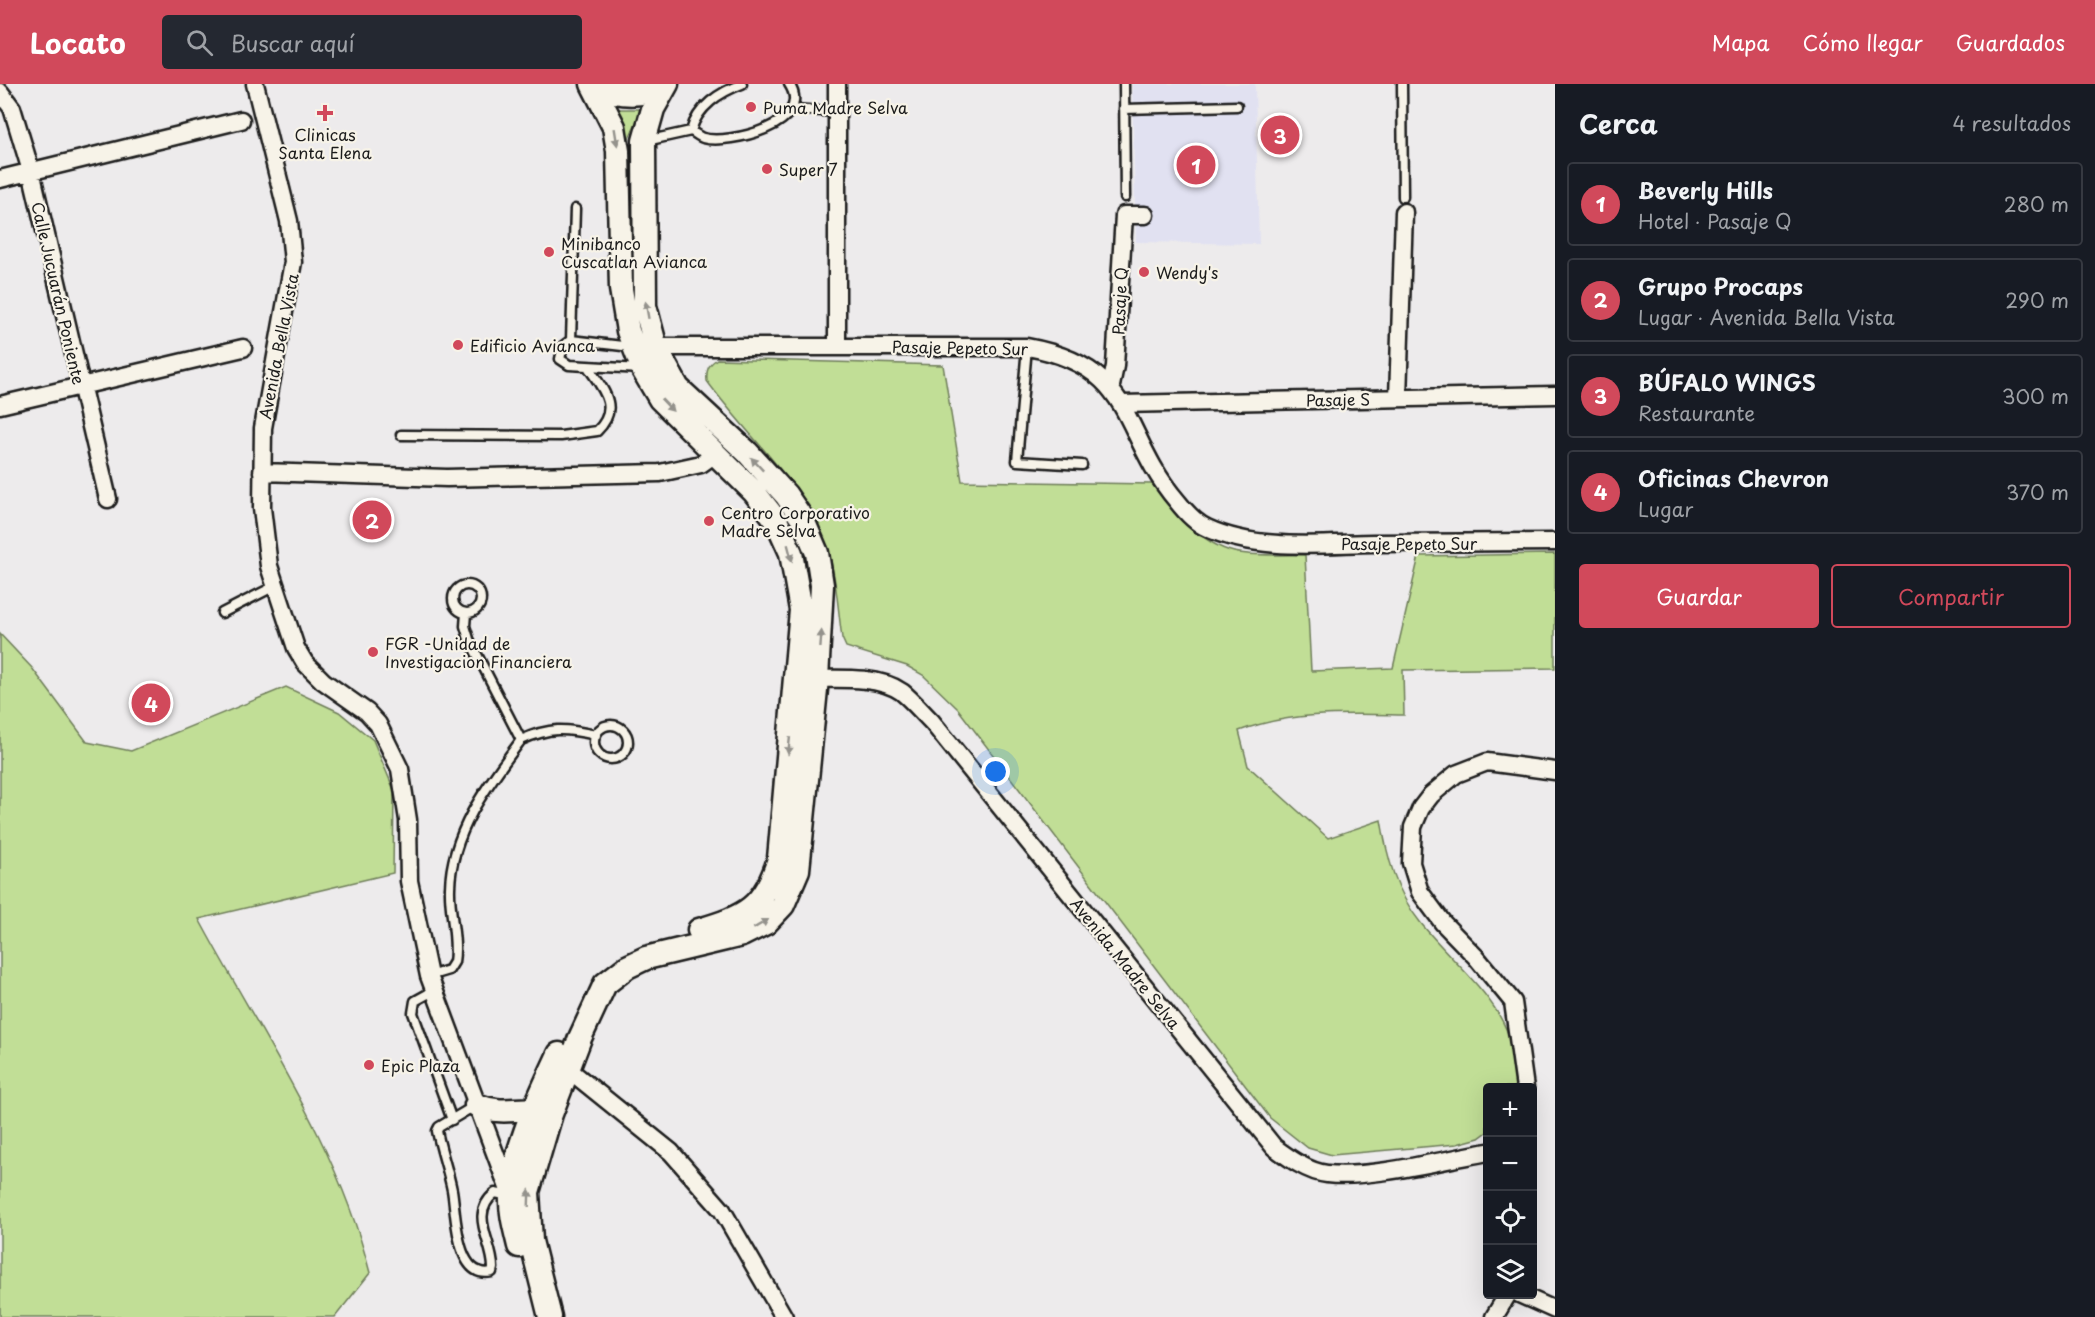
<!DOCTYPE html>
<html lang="es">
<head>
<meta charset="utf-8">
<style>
	body { margin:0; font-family:"Playpen Sans",sans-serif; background:#242831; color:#f1f3f6 }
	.controls { position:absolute; right:18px; bottom:18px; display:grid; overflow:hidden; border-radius:6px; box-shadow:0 6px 24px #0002 }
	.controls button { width:54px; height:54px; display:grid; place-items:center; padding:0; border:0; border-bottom:2px solid #363941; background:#171b24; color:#f1f3f6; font:30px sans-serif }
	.you { position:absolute; left:996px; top:688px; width:21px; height:21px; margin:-15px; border:4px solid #fff; border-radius:50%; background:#1a73e8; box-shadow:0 0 0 9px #1a73e833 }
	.badge { display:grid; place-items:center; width:39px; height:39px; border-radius:50%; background:#d1495b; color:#fff; font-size:20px; font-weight:700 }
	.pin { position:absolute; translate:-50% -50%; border:3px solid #fff; box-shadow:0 2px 6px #0006 }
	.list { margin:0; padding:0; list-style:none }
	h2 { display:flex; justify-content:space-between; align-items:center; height:78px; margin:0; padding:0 24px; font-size:26px }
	h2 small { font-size:20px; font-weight:400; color:#9ea1a6 }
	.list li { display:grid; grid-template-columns:39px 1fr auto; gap:18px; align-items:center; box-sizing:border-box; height:84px; margin:0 12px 12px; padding:0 12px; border:2px solid #363941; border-radius:6px }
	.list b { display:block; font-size:22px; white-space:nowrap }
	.list p { margin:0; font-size:20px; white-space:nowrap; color:#9ea1a6 }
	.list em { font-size:20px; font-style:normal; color:#9ea1a6 }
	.actions { display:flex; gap:12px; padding:18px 24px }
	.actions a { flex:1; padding:14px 0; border:2px solid #d1495b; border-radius:6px; text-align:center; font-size:21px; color:#d1495b }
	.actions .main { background:#d1495b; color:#fff }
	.icon { flex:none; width:33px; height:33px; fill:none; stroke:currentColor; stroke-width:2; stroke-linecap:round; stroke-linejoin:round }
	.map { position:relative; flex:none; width:1555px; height:1233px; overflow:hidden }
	header { display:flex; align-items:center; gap:36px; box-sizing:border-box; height:84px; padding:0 30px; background:#d1495b; color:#fff }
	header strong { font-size:28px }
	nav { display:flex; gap:33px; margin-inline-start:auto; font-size:21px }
	.search { width:420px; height:54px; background:#242831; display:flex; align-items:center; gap:15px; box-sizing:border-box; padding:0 21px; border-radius:6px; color:#9ea1a6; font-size:22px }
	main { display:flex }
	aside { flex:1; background:#171b24 }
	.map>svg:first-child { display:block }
	.built { fill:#e1e1f1 }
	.green { fill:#c1de96; stroke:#6e7d59; stroke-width:1.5 }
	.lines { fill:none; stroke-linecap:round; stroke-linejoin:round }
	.lane-casing { stroke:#1c1c1c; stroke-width:13 }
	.street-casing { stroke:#1c1c1c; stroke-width:21 }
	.secondary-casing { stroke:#1c1c1c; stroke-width:27 }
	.highway-casing { stroke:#1c1c1c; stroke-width:33 }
	.lane { stroke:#f7f3e8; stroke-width:8 }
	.street { stroke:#f7f3e8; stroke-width:16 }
	.secondary { stroke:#f7f3e8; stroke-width:22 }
	.highway { stroke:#f7f3e8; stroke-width:28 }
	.oneway { fill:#94928c }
	.poi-dot { fill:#d1495b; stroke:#f7f3e8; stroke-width:2 }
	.labels { text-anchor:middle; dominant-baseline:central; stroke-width:4.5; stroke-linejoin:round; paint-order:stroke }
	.poi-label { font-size:16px; fill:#1c1c1c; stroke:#f7f3e8; text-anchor:start }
	.street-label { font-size:16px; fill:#1c1c1c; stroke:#f7f3e8 }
</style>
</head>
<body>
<header>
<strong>Locato</strong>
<div class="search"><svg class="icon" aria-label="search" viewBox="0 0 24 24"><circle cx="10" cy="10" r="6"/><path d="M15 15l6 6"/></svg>Buscar aquí</div>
<nav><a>Mapa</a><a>Cómo llegar</a><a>Guardados</a></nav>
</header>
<main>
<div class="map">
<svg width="1555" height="1233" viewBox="0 0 1555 1233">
	<rect width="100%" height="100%" fill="#edebec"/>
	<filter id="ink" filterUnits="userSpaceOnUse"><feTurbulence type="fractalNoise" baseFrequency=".0167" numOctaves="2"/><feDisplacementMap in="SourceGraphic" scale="12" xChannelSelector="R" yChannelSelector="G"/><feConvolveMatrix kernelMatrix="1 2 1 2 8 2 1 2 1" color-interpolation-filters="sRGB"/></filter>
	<g filter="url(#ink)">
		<path class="built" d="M1132 0H1255L1259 160 1136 158Z"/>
		<path class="green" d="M611 25H642L626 61Z
			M717 275 943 281 962 397 1152 400C1172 425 1201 460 1234 468 1256 473 1283 470 1305 471L1311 587 1393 584 1419 472 1555 470V584L1403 586 1404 631C1348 630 1292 627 1239 647L1248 682 1328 754 1381 736C1387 773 1396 808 1420 838 1462 891 1521 926 1516 1003L1488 1004 1487 1048 1479 1054 1457 1060 1332 1071 1308 1064 1270 1034 958 625 923 591 907 582 846 563 842 554C837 519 836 478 820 446 792 389 744 348 707 297 706 286 708 281 717 275Z
			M0 550 32 584 87 658 131 667 286 603 339 628 373 656 394 706 393 789 199 835C261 951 338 1060 370 1189L335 1233H0Z"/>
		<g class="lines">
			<g class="lane-casing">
				<path id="lane" d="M1124 0 1125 113
					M1402 0 1403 113
					M793 25 837 28
					M1124 25 1237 22
					M691 47C697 23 720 8 742 0
					M646 57 691 47C695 49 699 53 703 54 729 61 816 40 789 0
					M571 256 575 125
					M631 263 571 256 563 262 560 275 569 281 641 285
					M1027 263 1017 377 1082 381
					M401 351 561 352 597 347C621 324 603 305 588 283
					M453 515a14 14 0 1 1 28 0a14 14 0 1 1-28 0Z
					M222 529 275 502
					M594 658a17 17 0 1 1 34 0a17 17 0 1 1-34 0Z
					M521 656C550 643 565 644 596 651
					M429 892 449 886 454 878C458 853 449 829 450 804 451 748 489 699 521 656L469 555 465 542 466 529
					M435 906 415 917 413 929 452 1036
					M476 1021 439 1043 437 1047C441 1067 448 1086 452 1106 456 1126 455 1197 492 1188L493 1184C493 1157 468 1131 495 1109L510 1112"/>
			</g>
			<g class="street-casing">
				<path id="street" d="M255 0 289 137 293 178 263 344 262 424 269 482 296 564 305 579 323 597 367 628 378 640 400 685 408 736 409 797 429 892 510 1109
					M0 8 12 24 31 87 108 415
					M0 95 241 36
					M647 263H1027C1138 283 1118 347 1177 417 1184 426 1196 439 1207 444 1257 467 1320 460 1373 459 1434 459 1494 458 1555 458
					M837 263V0
					M1111 302 1115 282 1124 131H1145
					M1398 314 1404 128
					M1121 320 1555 311
					M0 321 243 264
					M262 388 447 394 660 389 701 380 715 370
					M807 595C836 595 878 591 902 608 913 617 922 628 932 638L1274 1063C1289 1074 1308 1088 1327 1090 1370 1095 1442 1076 1488 1068
					M558 981 568 985 671 1068 722 1126 784 1233
					M1525 1004 1513 918 1476 873 1443 839 1420 808 1411 779 1413 743 1421 724 1431 711 1456 690 1487 678 1555 687
					M1519 1210 1555 1226
					M1494 1233 1508 1210"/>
			</g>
			<g class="secondary-casing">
				<path id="secondary" d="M592 0 614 43 618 67 621 205 628 247 643 286 660 315 754 408 776 436 791 469 801 526 779 775C764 824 746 832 699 846
					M476 1021C506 1033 521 1020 547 1029
					M519 1162C515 1145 510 1128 511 1111 514 1062 539 1014 559 970
					M550 1233 531 1157 528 1108 551 1030 580 954 605 900 627 883 646 874 742 851 766 839 783 821 798 786 817 595 822 501 817 469 803 436 786 411 747 368 678 304 656 264 645 222 644 57 653 25 667 0"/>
			</g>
			<g class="highway-casing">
				<path id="highway" d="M599 0C619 8 640 10 660 0"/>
			</g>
			<use href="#lane" class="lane"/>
			<use href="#street" class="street"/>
			<use href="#secondary" class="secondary"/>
			<use href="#highway" class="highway"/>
		</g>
		<defs><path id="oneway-solid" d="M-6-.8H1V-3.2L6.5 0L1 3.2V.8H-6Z" transform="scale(1.5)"/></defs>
		<g class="oneway">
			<use href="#oneway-solid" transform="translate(616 53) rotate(81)"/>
			<use href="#oneway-solid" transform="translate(647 226) rotate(-100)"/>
			<use href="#oneway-solid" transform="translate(667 321) rotate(46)"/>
			<use href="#oneway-solid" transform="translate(757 380) rotate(-133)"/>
			<use href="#oneway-solid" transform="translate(790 469) rotate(75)"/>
			<use href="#oneway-solid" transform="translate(821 555) rotate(-86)"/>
			<use href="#oneway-solid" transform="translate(789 662) rotate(96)"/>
			<use href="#oneway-solid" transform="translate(761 840) rotate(-31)"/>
			<use href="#oneway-solid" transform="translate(529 1114) rotate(-88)"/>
		</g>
	</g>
	<g class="poi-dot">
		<circle cx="751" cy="23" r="6"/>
		<path d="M322 20h6v6h6v6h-6v6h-6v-6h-6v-6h6z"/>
		<circle cx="767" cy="85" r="6"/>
		<circle cx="549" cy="168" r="6"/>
		<circle cx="1144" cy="188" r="6"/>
		<circle cx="458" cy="261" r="6"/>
		<circle cx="709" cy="437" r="6"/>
		<circle cx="373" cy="568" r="6"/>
		<circle cx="369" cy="981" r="6"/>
	</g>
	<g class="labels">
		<g class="poi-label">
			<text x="763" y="23">Puma Madre Selva</text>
			<text x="325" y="50" text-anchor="middle">Clinicas<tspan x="325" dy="18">Santa Elena</tspan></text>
			<text x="779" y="85">Super 7</text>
			<text x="561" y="159">Minibanco<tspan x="561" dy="18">Cuscatlan Avianca</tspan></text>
			<text x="1156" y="188">Wendy's</text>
			<text x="470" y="261">Edificio Avianca</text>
			<text x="721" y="428">Centro Corporativo<tspan x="721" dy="18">Madre Selva</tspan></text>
			<text x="385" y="559">FGR -Unidad de<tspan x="385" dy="18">Investigacion Financiera</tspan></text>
			<text x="381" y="981">Epic Plaza</text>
		</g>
		<g class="street-label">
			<text transform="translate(59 209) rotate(77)">Calle Jucuarán Poniente</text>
			<text transform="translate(1119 217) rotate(-87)">Pasaje Q</text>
			<text transform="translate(278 262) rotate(-79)">Avenida Bella Vista</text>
			<text transform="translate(960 263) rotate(1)">Pasaje Pepeto Sur</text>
			<text transform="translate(1338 315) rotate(-1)">Pasaje S</text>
			<text x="1409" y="459">Pasaje Pepeto Sur</text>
			<text transform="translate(1126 879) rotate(51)">Avenida Madre Selva</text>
		</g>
	</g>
</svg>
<div class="controls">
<button>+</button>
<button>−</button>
<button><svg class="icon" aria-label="locate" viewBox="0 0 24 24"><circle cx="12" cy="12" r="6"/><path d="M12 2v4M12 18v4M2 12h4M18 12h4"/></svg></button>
<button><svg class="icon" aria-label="layers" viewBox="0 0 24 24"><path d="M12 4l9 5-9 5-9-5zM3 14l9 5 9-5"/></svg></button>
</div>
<div class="you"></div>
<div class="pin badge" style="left:1196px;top:81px">1</div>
<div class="pin badge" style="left:372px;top:436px">2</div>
<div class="pin badge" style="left:1280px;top:51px">3</div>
<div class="pin badge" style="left:151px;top:619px">4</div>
</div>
<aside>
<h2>Cerca<small>4 resultados</small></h2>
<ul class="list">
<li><span class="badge">1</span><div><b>Beverly Hills</b><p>Hotel · Pasaje Q</p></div><em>280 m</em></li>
<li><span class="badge">2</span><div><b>Grupo Procaps</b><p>Lugar · Avenida Bella Vista</p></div><em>290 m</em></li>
<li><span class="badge">3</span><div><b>BÚFALO WINGS</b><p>Restaurante</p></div><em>300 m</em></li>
<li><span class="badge">4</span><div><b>Oficinas Chevron</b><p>Lugar</p></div><em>370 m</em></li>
</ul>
<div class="actions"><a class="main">Guardar</a><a>Compartir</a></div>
</aside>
</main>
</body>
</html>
